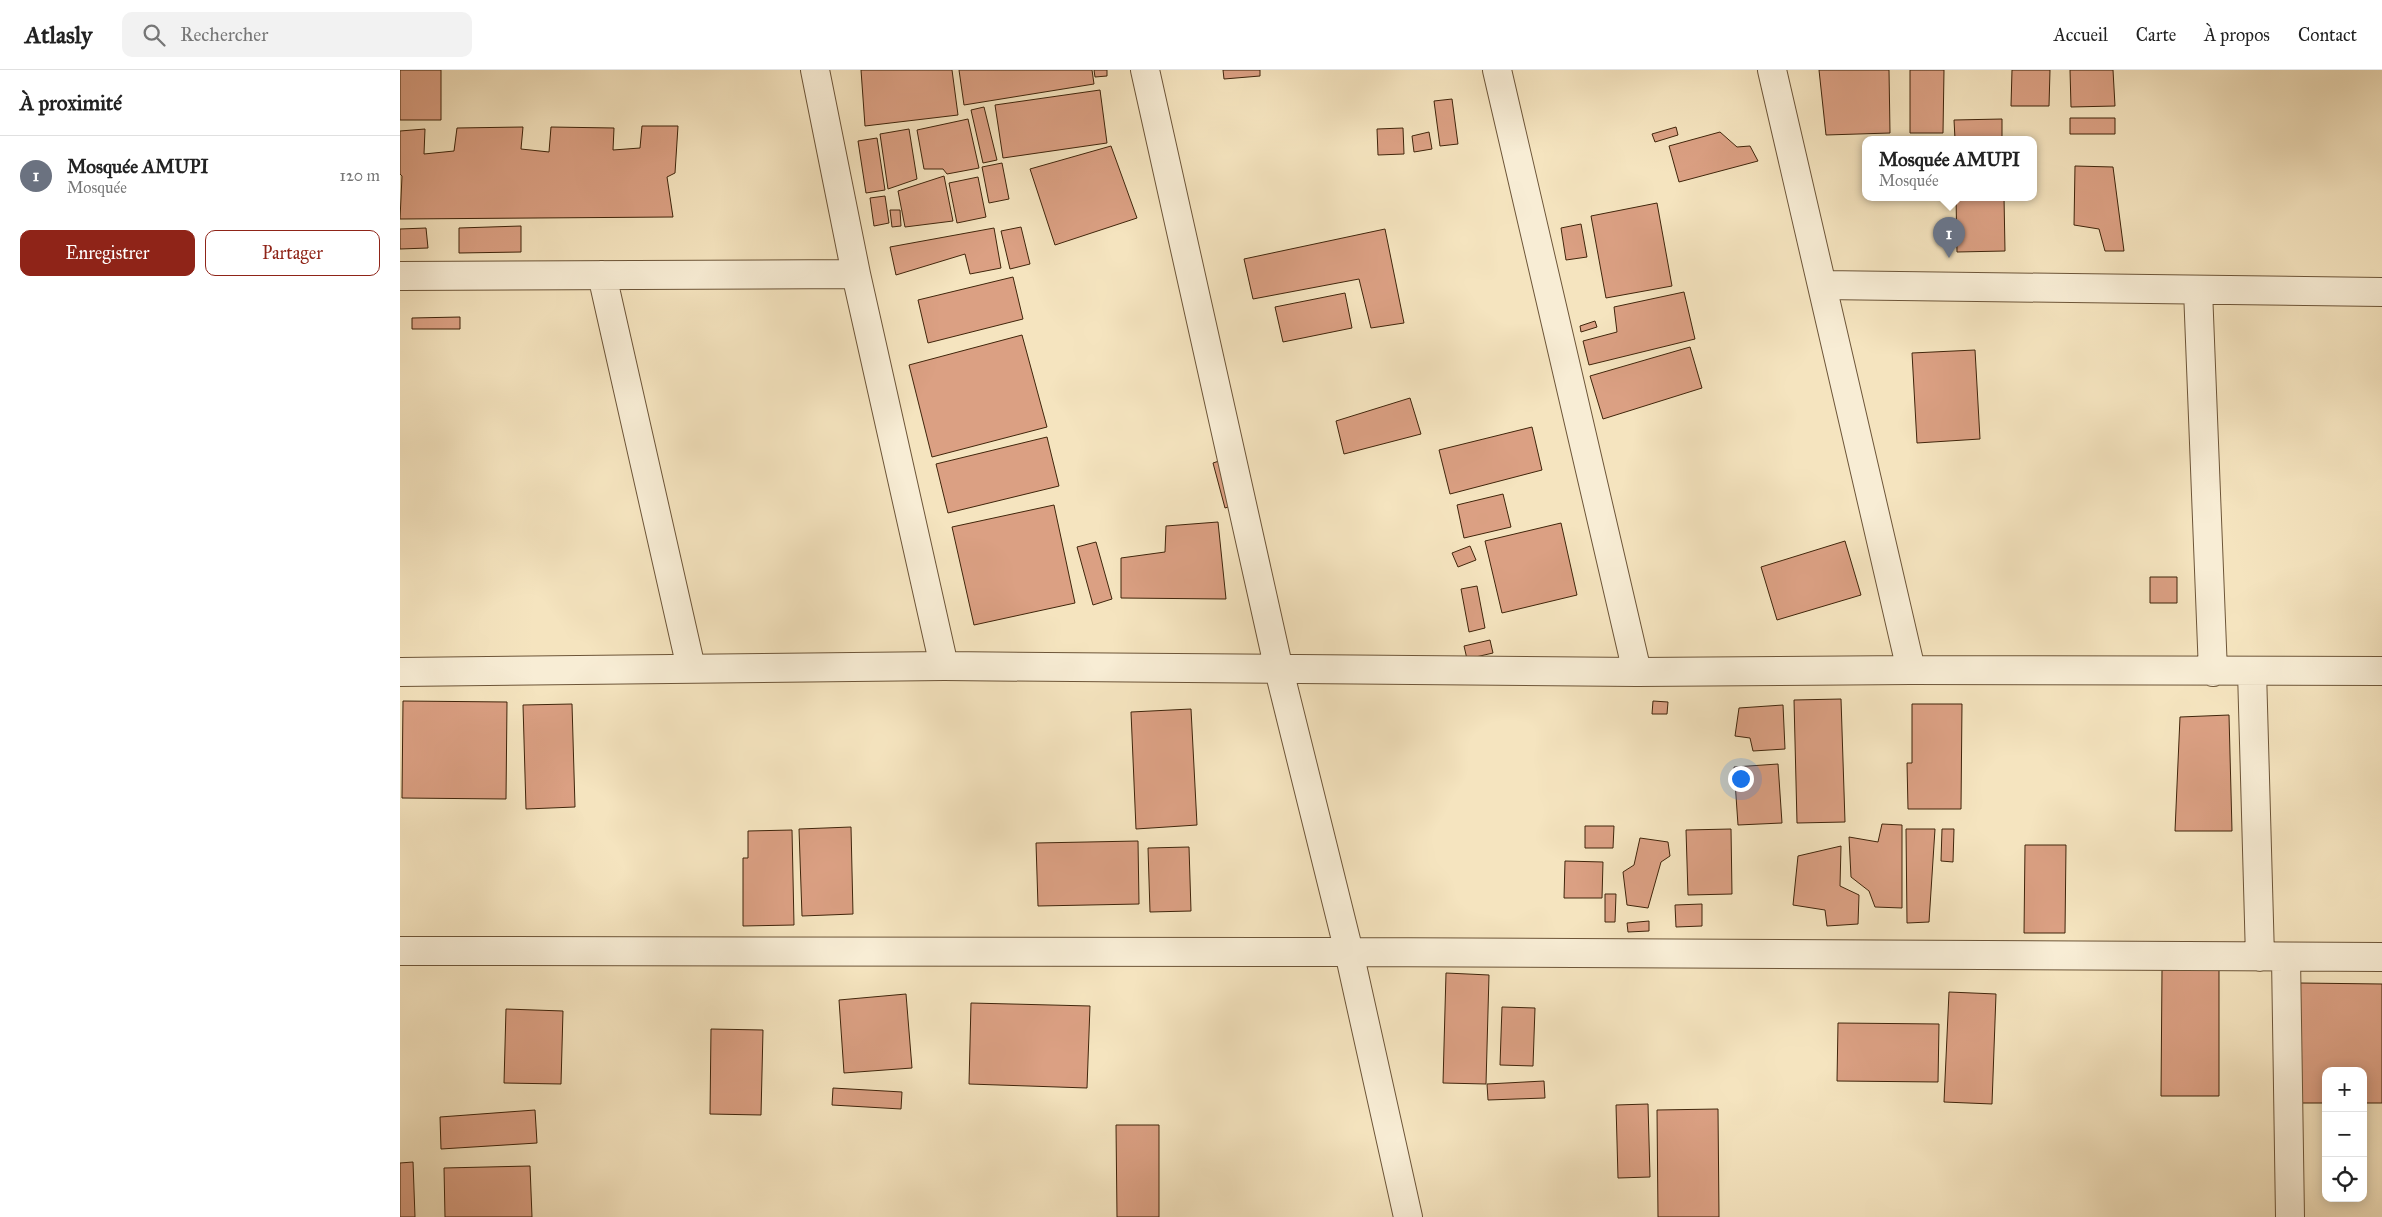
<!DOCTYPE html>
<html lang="fr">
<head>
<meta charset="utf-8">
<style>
	body { margin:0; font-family:"IM FELL Great Primer",serif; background:#f2f2f2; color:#222 }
	.controls { position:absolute; right:15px; bottom:15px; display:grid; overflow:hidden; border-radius:10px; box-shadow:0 2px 12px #0003 }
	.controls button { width:45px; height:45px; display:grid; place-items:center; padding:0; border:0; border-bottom:1px solid #e0e0e0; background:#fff; color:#222; font:25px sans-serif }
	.you { position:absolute; left:1340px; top:708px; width:18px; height:18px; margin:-12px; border:4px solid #fff; border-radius:50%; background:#1a73e8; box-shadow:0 0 0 8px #1a73e833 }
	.badge { display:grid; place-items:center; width:32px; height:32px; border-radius:50%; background:#8f2418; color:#fff; font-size:16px; font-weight:700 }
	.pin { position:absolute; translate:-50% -41px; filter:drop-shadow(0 1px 2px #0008) }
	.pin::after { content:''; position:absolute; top:26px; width:18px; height:15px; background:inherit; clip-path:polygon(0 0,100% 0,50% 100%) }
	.popup { position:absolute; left:1462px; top:66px; width:175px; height:65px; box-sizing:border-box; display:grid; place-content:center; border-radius:10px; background:#fff; filter:drop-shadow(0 1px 4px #0005); font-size:16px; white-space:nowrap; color:#767676 }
	.popup b { font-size:19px; color:#222 }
	.popup::after { content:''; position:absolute; left:50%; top:100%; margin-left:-10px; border:10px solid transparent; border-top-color:#fff }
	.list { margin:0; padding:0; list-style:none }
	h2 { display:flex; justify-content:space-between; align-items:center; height:65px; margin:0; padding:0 20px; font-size:21px }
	h2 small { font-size:16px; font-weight:400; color:#767676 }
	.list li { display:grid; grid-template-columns:32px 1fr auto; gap:15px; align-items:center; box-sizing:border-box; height:80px; padding:0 20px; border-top:1px solid #e0e0e0 }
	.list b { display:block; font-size:19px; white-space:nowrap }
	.list p { margin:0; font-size:16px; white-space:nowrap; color:#767676 }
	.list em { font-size:16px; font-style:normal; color:#767676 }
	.actions { display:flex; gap:10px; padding:15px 20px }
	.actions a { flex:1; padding:11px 0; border:1px solid #8f2418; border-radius:10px; text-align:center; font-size:18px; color:#8f2418 }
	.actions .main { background:#8f2418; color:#fff }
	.icon { flex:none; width:28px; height:28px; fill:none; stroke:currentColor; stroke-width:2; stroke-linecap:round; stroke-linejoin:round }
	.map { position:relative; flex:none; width:1982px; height:1147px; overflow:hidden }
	header { display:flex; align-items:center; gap:30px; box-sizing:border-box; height:70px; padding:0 25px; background:#fff; border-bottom:1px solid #e0e0e0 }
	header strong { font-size:24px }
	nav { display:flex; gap:28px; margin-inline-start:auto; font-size:18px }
	.search { width:350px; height:45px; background:#f2f2f2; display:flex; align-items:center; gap:12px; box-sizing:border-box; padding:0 18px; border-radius:10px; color:#767676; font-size:19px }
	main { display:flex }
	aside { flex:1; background:#fff }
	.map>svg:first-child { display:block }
	.building { fill:#dba083; stroke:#40250b }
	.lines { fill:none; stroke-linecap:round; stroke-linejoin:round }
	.street-casing { stroke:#6d5538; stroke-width:30 }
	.street { stroke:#f8edd5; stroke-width:28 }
</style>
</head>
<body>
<header>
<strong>Atlasly</strong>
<div class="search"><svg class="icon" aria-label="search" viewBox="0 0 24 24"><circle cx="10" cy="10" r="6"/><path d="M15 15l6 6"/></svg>Rechercher</div>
<nav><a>Accueil</a><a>Carte</a><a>À propos</a><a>Contact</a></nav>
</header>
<main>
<aside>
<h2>À proximité<small></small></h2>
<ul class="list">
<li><span class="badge" style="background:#6b7280">1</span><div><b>Mosquée AMUPI</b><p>Mosquée</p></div><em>120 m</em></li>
</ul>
<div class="actions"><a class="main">Enregistrer</a><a>Partager</a></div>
</aside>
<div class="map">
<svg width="1982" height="1147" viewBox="0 0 1982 1147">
	<rect width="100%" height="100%" fill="#f5e4bf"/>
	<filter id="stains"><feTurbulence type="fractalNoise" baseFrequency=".004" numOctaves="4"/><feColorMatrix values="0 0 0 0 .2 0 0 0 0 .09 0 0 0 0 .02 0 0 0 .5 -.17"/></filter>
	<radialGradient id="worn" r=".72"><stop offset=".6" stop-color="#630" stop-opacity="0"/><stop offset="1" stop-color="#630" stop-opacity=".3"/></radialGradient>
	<path class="building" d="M0 0H41V50H0Z
		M461 0H552L558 45 465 56Z
		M559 0H692L694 14 564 35Z
		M694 0H707V6L695 7Z
		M823 0H860V6L824 9Z
		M1419 0H1489L1490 63 1426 65Z
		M1510 0H1544L1543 63H1510Z
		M1612 0H1650L1649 36H1611Z
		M1670 0H1713L1715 36 1671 37Z
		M700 20 707 73 603 88 595 35Z
		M1052 29 1058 74 1040 76 1034 31Z
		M584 37 597 90 583 93 571 40Z
		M1670 48H1715V64H1670Z
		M568 49 579 98 547 104 543 99H524L517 60Z
		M1602 49V69H1555L1554 50Z
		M242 56H278L275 103 267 107 273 147 0 149 2 106 0 104V61L25 59 24 84 54 81 57 58 123 57 121 79 149 82 151 57 214 58 213 80 240 78Z
		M1276 57 1278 65 1255 72 1252 64Z
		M1003 58 1004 84 978 85 977 59Z
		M509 59 517 109 488 119 480 64Z
		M1029 62 1032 79 1014 82 1012 66Z
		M1320 62 1337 77 1350 76 1358 91 1279 112 1269 76Z
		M477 68 485 120 466 123 458 71Z
		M711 76 737 148 655 175 630 99Z
		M602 93 609 129 589 133 582 97Z
		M1675 96 1713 97 1724 181H1705L1699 159 1674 155Z
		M544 106 553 151 505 157 498 121Z
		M578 107 586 147 557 153 549 113Z
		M485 126 489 153 474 156 470 128Z
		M1556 127H1604L1605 181 1557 182Z
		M1257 133 1272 216 1206 228 1191 146Z
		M490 140H500L501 156 492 157Z
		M1181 154 1187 187 1166 190 1161 158Z
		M121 156V182L59 183V158Z
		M621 157 630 194 610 199 601 161Z
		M26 158 28 178 0 179V159Z
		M594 158 601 198 570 204 565 184 496 205 490 177Z
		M985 159 1004 253 971 258 959 209 853 229 844 189Z
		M613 207 623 249 528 273 518 230Z
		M1284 222 1295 269 1189 295 1183 271 1217 262 1214 237Z
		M945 223 952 258 883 272 875 237Z
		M60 247V259H12V248Z
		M1195 251 1197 257 1181 262 1180 256Z
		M622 265 647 357 532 387 509 295Z
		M1290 277 1302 318 1203 349 1190 306Z
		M1575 280 1580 369 1517 373 1512 283Z
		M1010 328 1021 364 944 384 936 351Z
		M1132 357 1142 400 1050 424 1039 380Z
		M647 367 659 416 548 443 536 394Z
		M825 389 838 434 825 438 813 393Z
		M1103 424 1111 457 1064 468 1057 435Z
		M654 435 675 533 574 555 552 457Z
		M818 452 826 529 721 528V488L765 482 766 456Z
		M1161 453 1177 525 1102 543 1085 471Z
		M1445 471 1461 525 1377 550 1361 497Z
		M696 472 712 529 693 535 677 477Z
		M1070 476 1076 490 1058 497 1052 483Z
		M1750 507H1777V533H1750Z
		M1077 516 1085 558 1069 562 1061 519Z
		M1090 570 1093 583 1067 589 1064 576Z
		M1441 629 1445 752 1397 753 1394 630Z
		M3 631 107 632 106 729 2 728Z
		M1253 631 1268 632 1267 644H1252Z
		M172 634 175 737 126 739 123 635Z
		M1512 634H1562L1561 739H1508L1507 693H1512Z
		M1383 635 1385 679 1353 681 1350 668 1335 666 1339 638Z
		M791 639 797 755 736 759 731 642Z
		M1829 645 1832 761H1775L1780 647Z
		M1378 694 1382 753 1338 755 1334 697Z
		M1482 754 1502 755V838L1475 837 1469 821 1451 807 1449 767 1478 772Z
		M1185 756H1214L1213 778H1185Z
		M451 757 453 844 402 846 399 759Z
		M1331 759 1332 824 1288 825 1286 760Z
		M1506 759H1535L1529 852 1507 853Z
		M1542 759H1554L1553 792 1541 791Z
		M392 760 394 855 343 856V788H348V761Z
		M1240 768 1268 772 1270 786 1261 792 1248 838 1227 835 1223 802 1234 795Z
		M738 771 739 834 638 836 636 773Z
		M1625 775H1666L1665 863H1624Z
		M1441 776 1440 816 1459 825 1458 854 1427 856 1425 840 1393 835 1398 786Z
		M789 777 791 841 750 842 748 778Z
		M1165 791 1203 792 1202 828H1164Z
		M1205 824H1216L1215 852H1205Z
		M1302 834V856L1276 857 1275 835Z
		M1249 851V861L1228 862 1227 853Z
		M1762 900H1819V1026H1761Z
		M1046 903 1089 905 1086 1014 1043 1013Z
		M1900 913 1982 914V1033H1963V1001H1926V1033H1895Z
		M1549 922 1596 924 1592 1034 1544 1032Z
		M506 924 512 998 444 1003 439 930Z
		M571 933 690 936 687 1018 569 1014Z
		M1102 937 1135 938 1133 996 1100 995Z
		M106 939 163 941 161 1014 104 1013Z
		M1438 953 1539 954 1538 1012 1437 1011Z
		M311 959 363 960 361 1045 310 1044Z
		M1144 1011 1145 1028 1088 1030 1087 1014Z
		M433 1018 502 1022 501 1039 432 1035Z
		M1248 1034 1250 1107 1218 1108 1216 1035Z
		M1318 1039 1319 1147H1258L1257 1040Z
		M135 1040 137 1073 41 1079 40 1047Z
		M716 1055H759V1147H717Z
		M13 1092 15 1147H0V1093Z
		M130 1096 132 1147H45L44 1098Z"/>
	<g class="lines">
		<g class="street-casing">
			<path id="street" d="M415 0 456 204 544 596
				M745 0 879 600 949 882 1008 1147
				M1097 0 1237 602
				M1372 0 1511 600
				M202 205 291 598
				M0 206 456 204
				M1423 215 1982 222
				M1798 220 1813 602
				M1852 601 1860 887
				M0 602 544 596 1237 602 1511 600 1982 601
				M0 881 949 882 1982 887
				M1886 887 1890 1147"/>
		</g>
		<use href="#street" class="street"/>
	</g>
	<rect width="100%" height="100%" filter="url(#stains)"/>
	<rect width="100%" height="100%" fill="url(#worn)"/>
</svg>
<div class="controls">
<button>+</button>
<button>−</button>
<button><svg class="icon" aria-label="locate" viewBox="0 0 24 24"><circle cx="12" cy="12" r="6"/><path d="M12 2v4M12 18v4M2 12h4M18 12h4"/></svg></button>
</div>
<div class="you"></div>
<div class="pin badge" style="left:1549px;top:188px;background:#6b7280">1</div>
<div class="popup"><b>Mosquée AMUPI</b>Mosquée</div>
</div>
</main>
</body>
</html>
